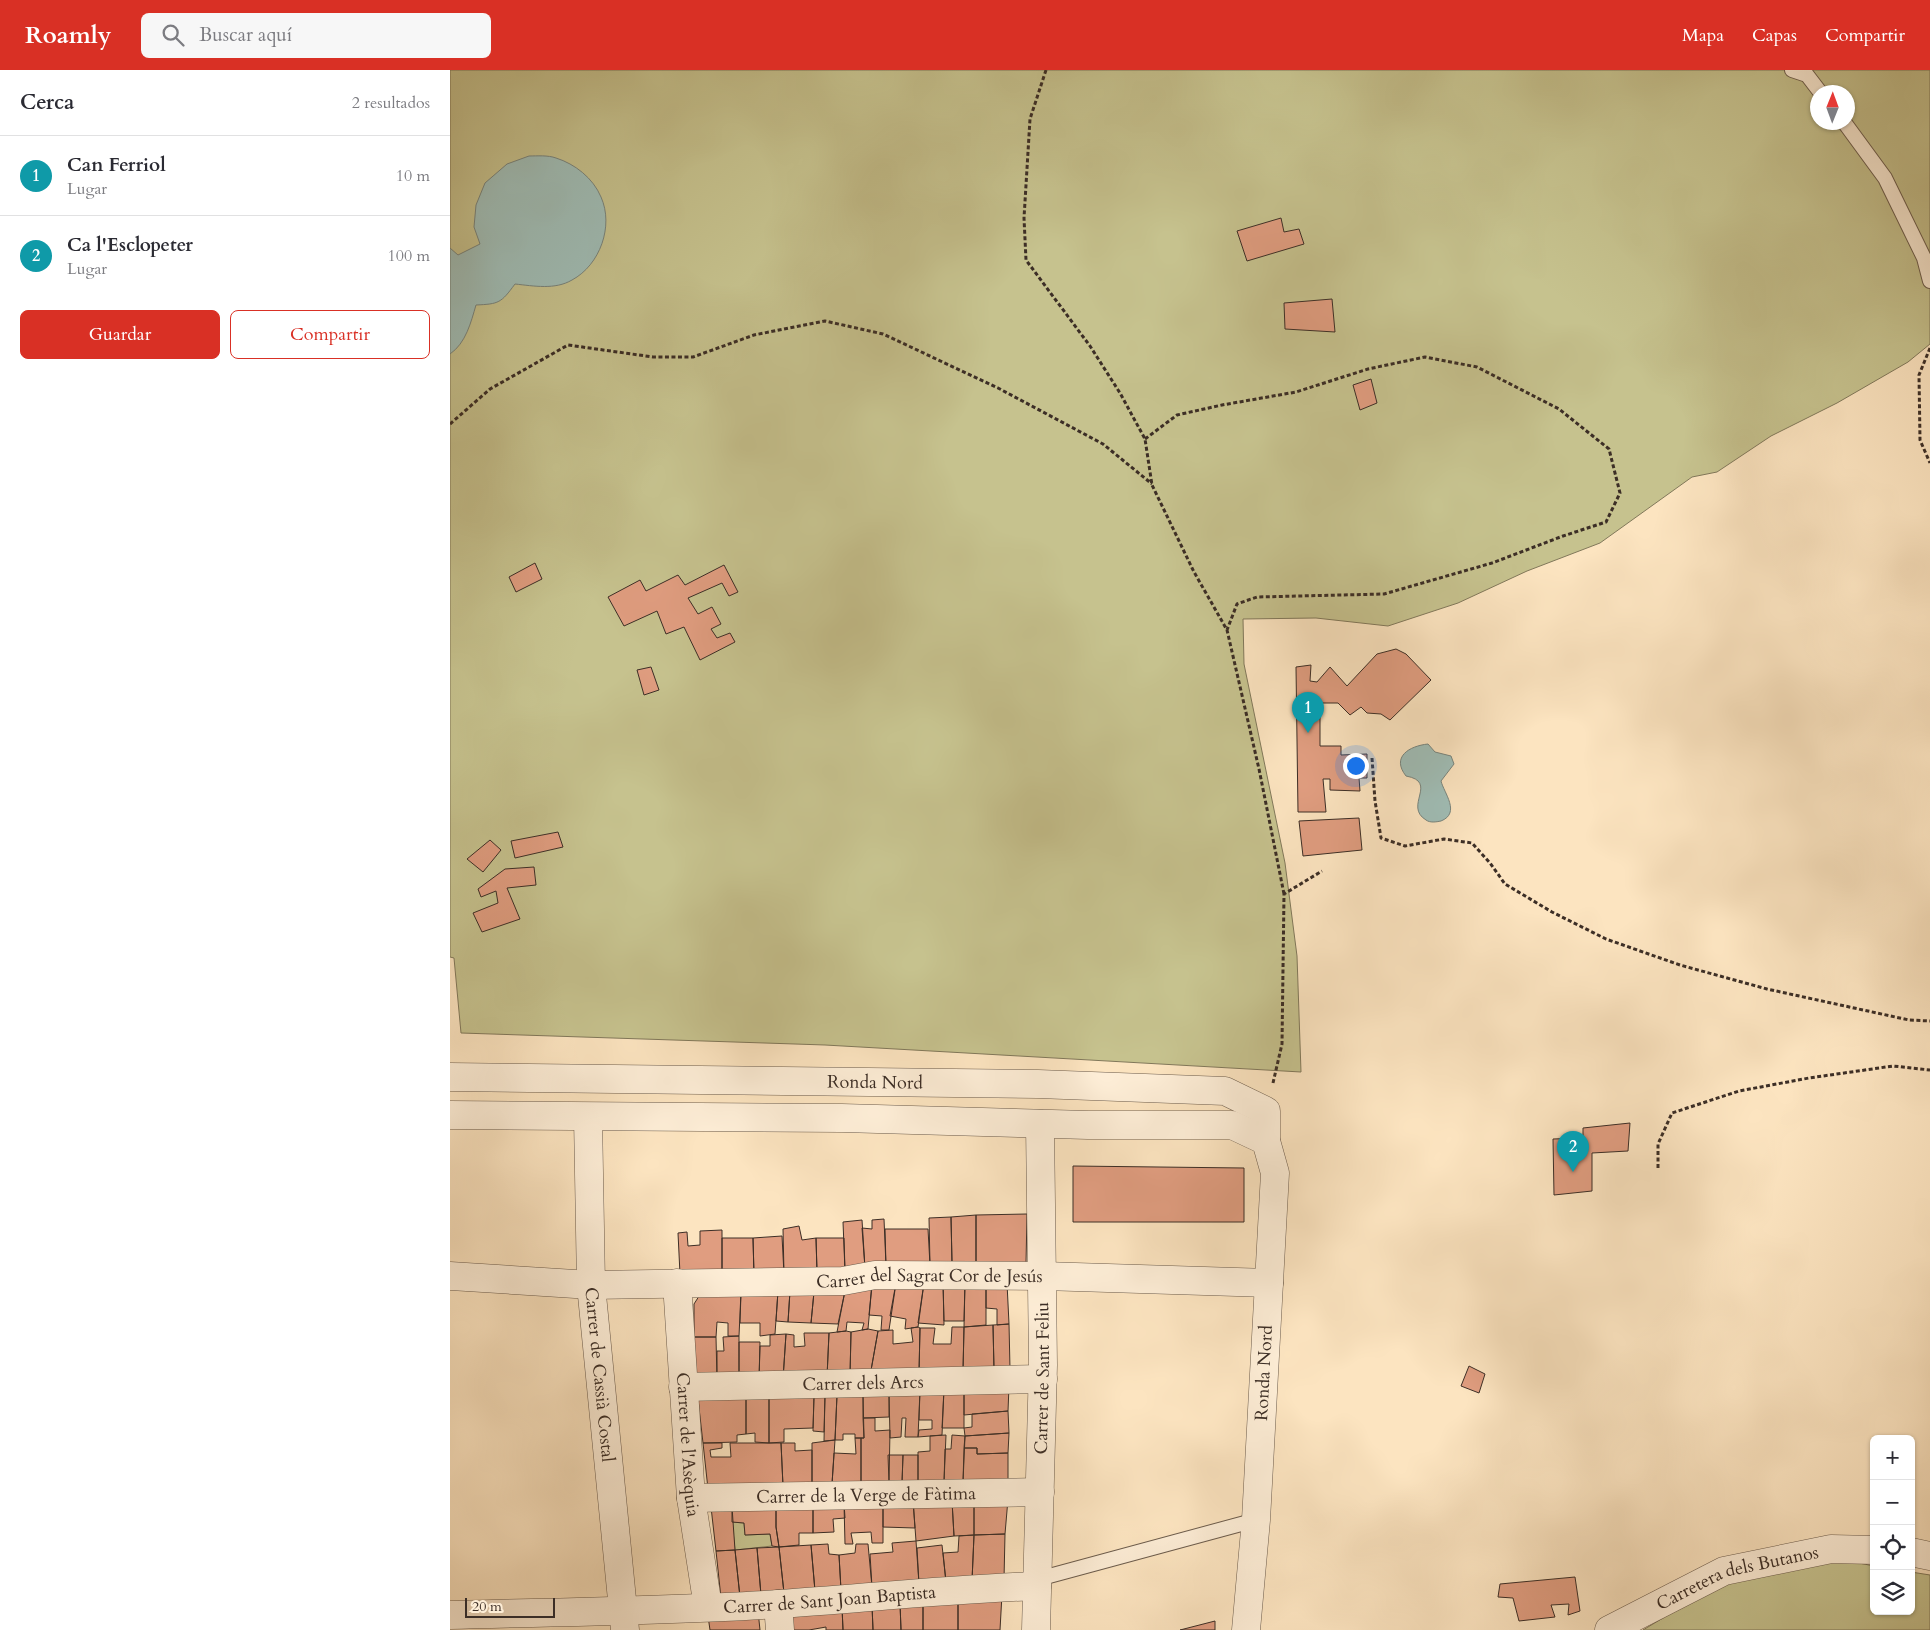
<!DOCTYPE html>
<html lang="es">
<head>
<meta charset="utf-8">
<style>
	body { margin:0; font-family:Cardo,serif; background:#f7f7f7; color:#2b2b33 }
	.controls { position:absolute; right:15px; bottom:15px; display:grid; overflow:hidden; border-radius:8px; box-shadow:0 1px 4px #0004 }
	.controls button { width:45px; height:45px; display:grid; place-items:center; padding:0; border:0; border-bottom:1px solid #e1e1e2; background:#fff; color:#2b2b33; font:25px sans-serif }
	.compass { position:absolute; left:1360px; top:15px; width:45px; height:45px; border-radius:50%; background:#fff; box-shadow:0 1px 4px #0004; rotate:1deg }
	.scale { position:absolute; left:15px; bottom:12px; width:90px; box-sizing:border-box; padding-left:5px; border:2px solid #3c2e26; border-top:0; font-size:14px; line-height:18px; white-space:nowrap; color:#3c2e26; -webkit-text-stroke:4px #fdedd6; paint-order:stroke }
	.you { position:absolute; left:905px; top:695px; width:18px; height:18px; margin:-12px; border:4px solid #fff; border-radius:50%; background:#1a73e8; box-shadow:0 0 0 8px #1a73e833 }
	.badge { display:grid; place-items:center; width:32px; height:32px; border-radius:50%; background:#d93025; color:#fff; font-size:16px; font-weight:700 }
	.pin { position:absolute; translate:-50% -41px; filter:drop-shadow(0 1px 2px #0008) }
	.pin::after { content:''; position:absolute; top:26px; width:18px; height:15px; background:inherit; clip-path:polygon(0 0,100% 0,50% 100%) }
	.list { margin:0; padding:0; list-style:none }
	h2 { display:flex; justify-content:space-between; align-items:center; height:65px; margin:0; padding:0 20px; font-size:21px }
	h2 small { font-size:16px; font-weight:400; color:#7c7c81 }
	.list li { display:grid; grid-template-columns:32px 1fr auto; gap:15px; align-items:center; box-sizing:border-box; height:80px; padding:0 20px; border-top:1px solid #e1e1e2 }
	.list b { display:block; font-size:19px; white-space:nowrap }
	.list p { margin:0; font-size:16px; white-space:nowrap; color:#7c7c81 }
	.list em { font-size:16px; font-style:normal; color:#7c7c81 }
	.actions { display:flex; gap:10px; padding:15px 20px }
	.actions a { flex:1; padding:11px 0; border:1px solid #d93025; border-radius:8px; text-align:center; font-size:18px; color:#d93025 }
	.actions .main { background:#d93025; color:#fff }
	.icon { flex:none; width:28px; height:28px; fill:none; stroke:currentColor; stroke-width:2; stroke-linecap:round; stroke-linejoin:round }
	.map { position:relative; flex:none; width:1480px; height:1560px; overflow:hidden }
	header { display:flex; align-items:center; gap:30px; box-sizing:border-box; height:70px; padding:0 25px; background:#d93025; color:#fff }
	header strong { font-size:24px }
	nav { display:flex; gap:28px; margin-inline-start:auto; font-size:18px }
	.search { width:350px; height:45px; background:#f7f7f7; display:flex; align-items:center; gap:12px; box-sizing:border-box; padding:0 18px; border-radius:8px; color:#7c7c81; font-size:19px }
	main { display:flex }
	aside { flex:1; background:#fff }
	.map>svg:first-child { display:block }
	.green { fill:#c6c28e; stroke:#81785a; fill-rule:evenodd }
	.water { fill:#a0beb7; stroke:#78847d }
	.building { fill:#e09d80; stroke:#3c2e26 }
	.lines { fill:none; stroke-linecap:round; stroke-linejoin:round }
	.service-casing { stroke:#6c5c4c; stroke-width:16 }
	.minor-casing { stroke:#6c5c4c; stroke-width:29 }
	.tertiary-casing { stroke:#6c5c4c; stroke-width:29 }
	.path { stroke:#3c2e26; stroke-width:3; stroke-dasharray:4 2.5; stroke-linecap:butt }
	.service { stroke:#fdedd6; stroke-width:14 }
	.minor { stroke:#fdedd6; stroke-width:28 }
	.tertiary { stroke:#fdedd6; stroke-width:28 }
	.labels { text-anchor:middle; dominant-baseline:central; stroke-width:4.5; stroke-linejoin:round; paint-order:stroke }
	.street-label { font-size:18px; fill:#3c2e26; stroke:#fdedd6 }
</style>
</head>
<body>
<header>
<strong>Roamly</strong>
<div class="search"><svg class="icon" aria-label="search" viewBox="0 0 24 24"><circle cx="10" cy="10" r="6"/><path d="M15 15l6 6"/></svg>Buscar aquí</div>
<nav><a>Mapa</a><a>Capas</a><a>Compartir</a></nav>
</header>
<main>
<aside>
<h2>Cerca<small>2 resultados</small></h2>
<ul class="list">
<li><span class="badge" style="background:#0f9aa8">1</span><div><b>Can Ferriol</b><p>Lugar</p></div><em>10 m</em></li>
<li><span class="badge" style="background:#0f9aa8">2</span><div><b>Ca l'Esclopeter</b><p>Lugar</p></div><em>100 m</em></li>
</ul>
<div class="actions"><a class="main">Guardar</a><a>Compartir</a></div>
</aside>
<div class="map">
<svg width="1480" height="1560" viewBox="0 0 1480 1560">
	<rect width="100%" height="100%" fill="#fce4c0"/>
	<filter id="stains"><feTurbulence type="fractalNoise" baseFrequency=".004" numOctaves="4"/><feColorMatrix values="0 0 0 0 .2 0 0 0 0 .09 0 0 0 0 .02 0 0 0 .5 -.17"/></filter>
	<radialGradient id="worn" r=".72"><stop offset=".6" stop-color="#630" stop-opacity="0"/><stop offset="1" stop-color="#630" stop-opacity=".3"/></radialGradient>
	<path class="green" d="M0 0H1480V274L1458 292 1387 333 1321 366 1267 402 1242 407 1150 473 1077 501 1008 533 938 556 866 548 793 549 794 594 835 793 847 886 851 1002 375 975 11 963 4 888 0 887ZM1368 22H1398V52H1368Z
		M282 1452 294 1453 295 1465 320 1464 322 1476 285 1480Z
		M1399 1491 1424 1496V1541H1461V1502L1480 1505V1560H1193L1261 1519 1312 1498Z"/>
	<path class="water" d="M79 86C87 86 98 85 106 88 125 94 143 108 151 127 164 156 150 195 122 210 105 220 84 216 65 214 51 233 49 234 26 235 21 252 16 273 0 284V178L8 185 30 174 24 157 26 135 35 113 57 94Z
		M978 674 985 682 1001 686 1004 694 991 711C994 723 1011 743 991 751 986 752 980 753 976 750 953 736 989 712 956 706 941 687 959 676 978 674Z"/>
	<path class="building" d="M831 148 834 162 849 159 854 174 797 191 787 161Z
		M882 229 885 262 835 259 834 233Z
		M921 309 927 333 910 340 903 315Z
		M85 493 92 509 66 522 59 507Z
		M274 495 288 522 279 526 272 513 238 528 248 544 262 537 271 554 261 559 267 568 280 563 285 572 250 590 234 557 216 564 207 541 174 556 158 527 190 510 196 521 228 505 235 515Z
		M946 579 956 584 981 610 940 650 931 644 917 643 911 637 900 645 888 633H864L863 645H870V676H891V685L917 684V708H909L910 721 880 720V709H873L876 742H848L846 597 861 595 860 611 867 612 880 597 897 616 927 584Z
		M201 597 209 620 194 625 187 600Z
		M909 748 912 780 853 786 849 751Z
		M108 762 113 777 65 788 61 771Z
		M40 770 51 780 33 802 17 789Z
		M84 797 86 815 57 818 70 849 32 862 23 843 48 833 46 821 31 827 28 819 55 799Z
		M1180 1053 1178 1081 1142 1083V1121L1104 1125 1103 1069 1133 1068V1058Z
		M623 1096 794 1098V1152H623Z
		M577 1144 576 1193 526 1194V1145Z
		M526 1145V1194L502 1193 501 1147Z
		M501 1147 502 1193 480 1195 479 1148Z
		M434 1149 436 1196 415 1198 412 1158 422 1159V1150Z
		M412 1150 415 1198 395 1201 393 1152Z
		M349 1156 352 1170 366 1168 367 1202 334 1204 333 1159Z
		M435 1159H478L480 1195 436 1196Z
		M272 1160V1206L230 1204 228 1163 237 1162 238 1176 250 1175V1161Z
		M332 1166 334 1204 304 1205 303 1168Z
		M272 1168H303L304 1205 272 1206Z
		M366 1168H394L395 1201 367 1202Z
		M493 1212H515L514 1251H494Z
		M493 1212 494 1255 468 1253 474 1213Z
		M515 1212H536V1255L514 1257Z
		M536 1212 557 1213 559 1254 547 1255V1239L536 1238Z
		M446 1213 439 1260H431L432 1246 419 1245 422 1214Z
		M446 1213H474L468 1257 455 1259 456 1249 440 1246Z
		M422 1214 418 1259 412 1260 414 1253 397 1252 396 1261 387 1262 395 1221Z
		M328 1221H340L338 1252 326 1251Z
		M328 1221 325 1264 310 1266V1253H290L291 1222Z
		M340 1221 364 1222 361 1253 338 1252Z
		M395 1221 388 1254 361 1253 364 1222Z
		M291 1222 289 1266H278V1253L267 1252 266 1267H244V1234L251 1223Z
		M559 1254 560 1299 544 1300 543 1255Z
		M543 1255 544 1300 513 1301 514 1257Z
		M468 1257 470 1258 469 1303 420 1306 428 1261 443 1260V1274L463 1272 461 1258Z
		M502 1257H514L513 1301 469 1303 470 1258H485L483 1274H501Z
		M418 1259 428 1261 420 1306H400L401 1262Z
		M396 1261 401 1262 400 1306 377 1307 379 1263Z
		M354 1263H379L377 1307 333 1309 336 1264 344 1265V1277L355 1276Z
		M336 1264 333 1309 309 1310 310 1276H320V1265Z
		M289 1266V1310L267 1311V1281H274L273 1267Z
		M244 1267H266L267 1311 247 1312Z
		M289 1272H310L309 1310H289Z
		M1019 1296 1035 1304 1029 1323 1011 1316Z
		M559 1316 558 1341 514 1345V1319Z
		M494 1319 492 1365 468 1367 469 1360 482 1359V1350H469L470 1320Z
		M494 1319H514V1358H492Z
		M470 1320 468 1367H455L456 1348H452L451 1367 440 1368 439 1322Z
		M439 1322V1347L413 1348V1324Z
		M413 1324 414 1368H405V1364H393V1370H385L387 1325Z
		M375 1325 374 1362 363 1361 364 1326Z
		M375 1325H387L385 1370 374 1371Z
		M364 1326 363 1358 334 1359V1372L319 1373V1327Z
		M319 1327V1373L305 1372V1363L296 1364V1328Z
		M296 1328V1364L287 1365V1372L253 1373 248 1329Z
		M558 1341 559 1363 515 1366 514 1358 522 1357V1344Z
		M413 1348H425V1361L440 1360 439 1413H411V1368H414Z
		M559 1363 558 1383 527 1384V1378H514L515 1366Z
		M496 1365 494 1412 468 1413V1382L480 1381V1366Z
		M502 1365 515 1366 513 1412H494L495 1379H501Z
		M405 1368H411V1413L382 1414 384 1383 406 1384Z
		M385 1370 382 1414 362 1416V1373Z
		M253 1373H272V1378L260 1380 261 1387H281L280 1373H331L333 1416 258 1419Z
		M331 1373H345V1381L362 1380V1416H333Z
		M514 1378H527V1384L558 1383V1413L513 1412Z
		M438 1385H453L452 1413H439Z
		M453 1385H468V1413H452Z
		M558 1429 555 1464 524 1465V1431Z
		M463 1430 465 1458 433 1457V1432Z
		M463 1430 502 1431 504 1466 466 1471Z
		M502 1431H524V1465L504 1466Z
		M433 1432V1473H422L421 1462 401 1463 403 1474H395L394 1433Z
		M394 1433 395 1448 383 1449 384 1462 363 1463V1434Z
		M363 1434V1463H349V1475L329 1477 326 1457V1435Z
		M326 1435V1457L329 1477 322 1476 320 1464 295 1465 294 1453 282 1452V1437Z
		M261 1437H282L285 1480 266 1481Z
		M555 1464 554 1509 522 1511 524 1465Z
		M524 1465 522 1511 496 1512 493 1483 508 1482 509 1466Z
		M466 1471 469 1514 422 1517 420 1484 443 1482 442 1473Z
		M378 1474 379 1484 389 1485 391 1520 365 1521 361 1475Z
		M406 1474H418L422 1517 391 1520 389 1485 405 1483Z
		M361 1475 365 1521 334 1523 329 1477Z
		M492 1475 496 1512 469 1514 467 1478Z
		M329 1477 334 1523 311 1525 307 1478Z
		M307 1478 311 1525 290 1527 285 1480Z
		M285 1480 290 1527 271 1528 266 1481Z
		M1125 1507 1130 1541 1118 1545 1119 1534 1101 1535 1105 1547 1069 1551 1063 1528 1048 1527 1050 1514Z
		M552 1524 550 1560H508V1528Z
		M508 1528V1560H473V1531Z
		M473 1531V1560H451L450 1533Z
		M450 1533 451 1560H423L422 1535Z
		M422 1535 423 1560H393L392 1537Z
		M392 1537 393 1560H376V1557L359 1560H340L338 1541Z
		M308 1541 310 1560H260L258 1546Z
		M765 1551V1560H730Z"/>
	<g class="lines">
		<g class="service-casing">
			<path id="service" d="M1342 0 1357 5 1370 22
				M1394 52 1435 108 1474 188 1480 211
				M588 1509 806 1450"/>
		</g>
		<g class="minor-casing">
			<g id="minor">
				<path id="s1" d="M138 1047 141 1215 175 1560"/>
				<path id="s2" d="M0 1206 141 1215 393 1211 425 1205 593 1206 819 1213"/>
				<path id="s3" d="M227 1213 241 1428 258 1537"/>
				<path id="s4" d="M233 1317 593 1309"/>
				<path id="s5" d="M241 1428 590 1422"/>
				<path d="M1461 1482 1480 1486"/>
				<path d="M328 1534 330 1560"/>
				<path id="s6" d="M0 1545C110 1542 220 1541 330 1534 416 1528 501 1519 587 1516"/>
				<path id="s7" d="M586 1560 593 1295 590 1054"/>
				<path id="s8" d="M1159 1560 1274 1501 1381 1479 1424 1480"/>
			</g>
		</g>
		<g class="tertiary-casing">
			<g id="tertiary">
				<path id="s9" d="M0 1007 588 1014 775 1021 816 1041V1071L825 1103 806 1450 796 1560"/>
				<path d="M0 1045 392 1048 638 1055H782L816 1071"/>
			</g>
		</g>
		<path class="path" d="M596 0 580 49 574 148 576 190 640 276 670 323 695 369 702 415 744 502 777 560 809 699 834 824
			M1480 278 1469 305 1470 370 1480 393
			M0 354 40 319 118 275 203 287H243L304 265 375 251 433 264 548 318 653 374 702 414
			M695 369 727 345 772 335 846 322 918 299 975 287 1027 297 1109 339 1159 379 1170 423 1156 452 1113 466 1042 493 934 524 807 527 787 534 777 560
			M922 688 925 731 931 768 955 776 994 769 1022 773 1040 793 1055 814 1102 842 1156 869 1230 895 1317 919 1459 950 1480 951
			M823 1013 832 974 834 824 872 801
			M1208 1098V1074L1222 1043 1289 1021 1359 1008 1443 996 1480 1000"/>
		<use href="#service" class="service"/>
		<use href="#minor" class="minor"/>
		<use href="#tertiary" class="tertiary"/>
	</g>
	<g class="labels">
		<g class="street-label">
			<text stroke="none"><textPath href="#s9" startOffset="425">Ronda Nord</textPath></text>
			<text stroke="none"><textPath href="#s2" startOffset="480">Carrer del Sagrat Cor de Jesús</textPath></text>
			<text transform="translate(814 1303) rotate(-87)">Ronda Nord</text>
			<text stroke="none"><textPath href="#s1" startOffset="258">Carrer de Cassià Costal</textPath></text>
			<text stroke="none"><textPath href="#s7" startOffset="252">Carrer de Sant Feliu</textPath></text>
			<text stroke="none"><textPath href="#s4" startOffset="180">Carrer dels Arcs</textPath></text>
			<text stroke="none"><textPath href="#s3" startOffset="162">Carrer de l'Asèquia</textPath></text>
			<text stroke="none"><textPath href="#s5" startOffset="175">Carrer de la Verge de Fàtima</textPath></text>
			<text stroke="none"><textPath href="#s8" startOffset="140">Carretera dels Butanos</textPath></text>
			<text stroke="none"><textPath href="#s6" startOffset="380">Carrer de Sant Joan Baptista</textPath></text>
		</g>
	</g>
	<rect width="100%" height="100%" filter="url(#stains)"/>
	<rect width="100%" height="100%" fill="url(#worn)"/>
</svg>
<div class="controls">
<button>+</button>
<button>−</button>
<button><svg class="icon" aria-label="locate" viewBox="0 0 24 24"><circle cx="12" cy="12" r="6"/><path d="M12 2v4M12 18v4M2 12h4M18 12h4"/></svg></button>
<button><svg class="icon" aria-label="layers" viewBox="0 0 24 24"><path d="M12 4l9 5-9 5-9-5zM3 14l9 5 9-5"/></svg></button>
</div>
<svg class="compass" viewBox="-18 -18 36 36"><path d="M0-13l5 13h-10z" fill="#e53935"/><path d="M0 13l5-13h-10z" fill="#7c7c81"/></svg>
<div class="scale">20 m</div>
<div class="you"></div>
<div class="pin badge" style="left:858px;top:663px;background:#0f9aa8">1</div>
<div class="pin badge" style="left:1123px;top:1102px;background:#0f9aa8">2</div>
</div>
</main>
</body>
</html>
